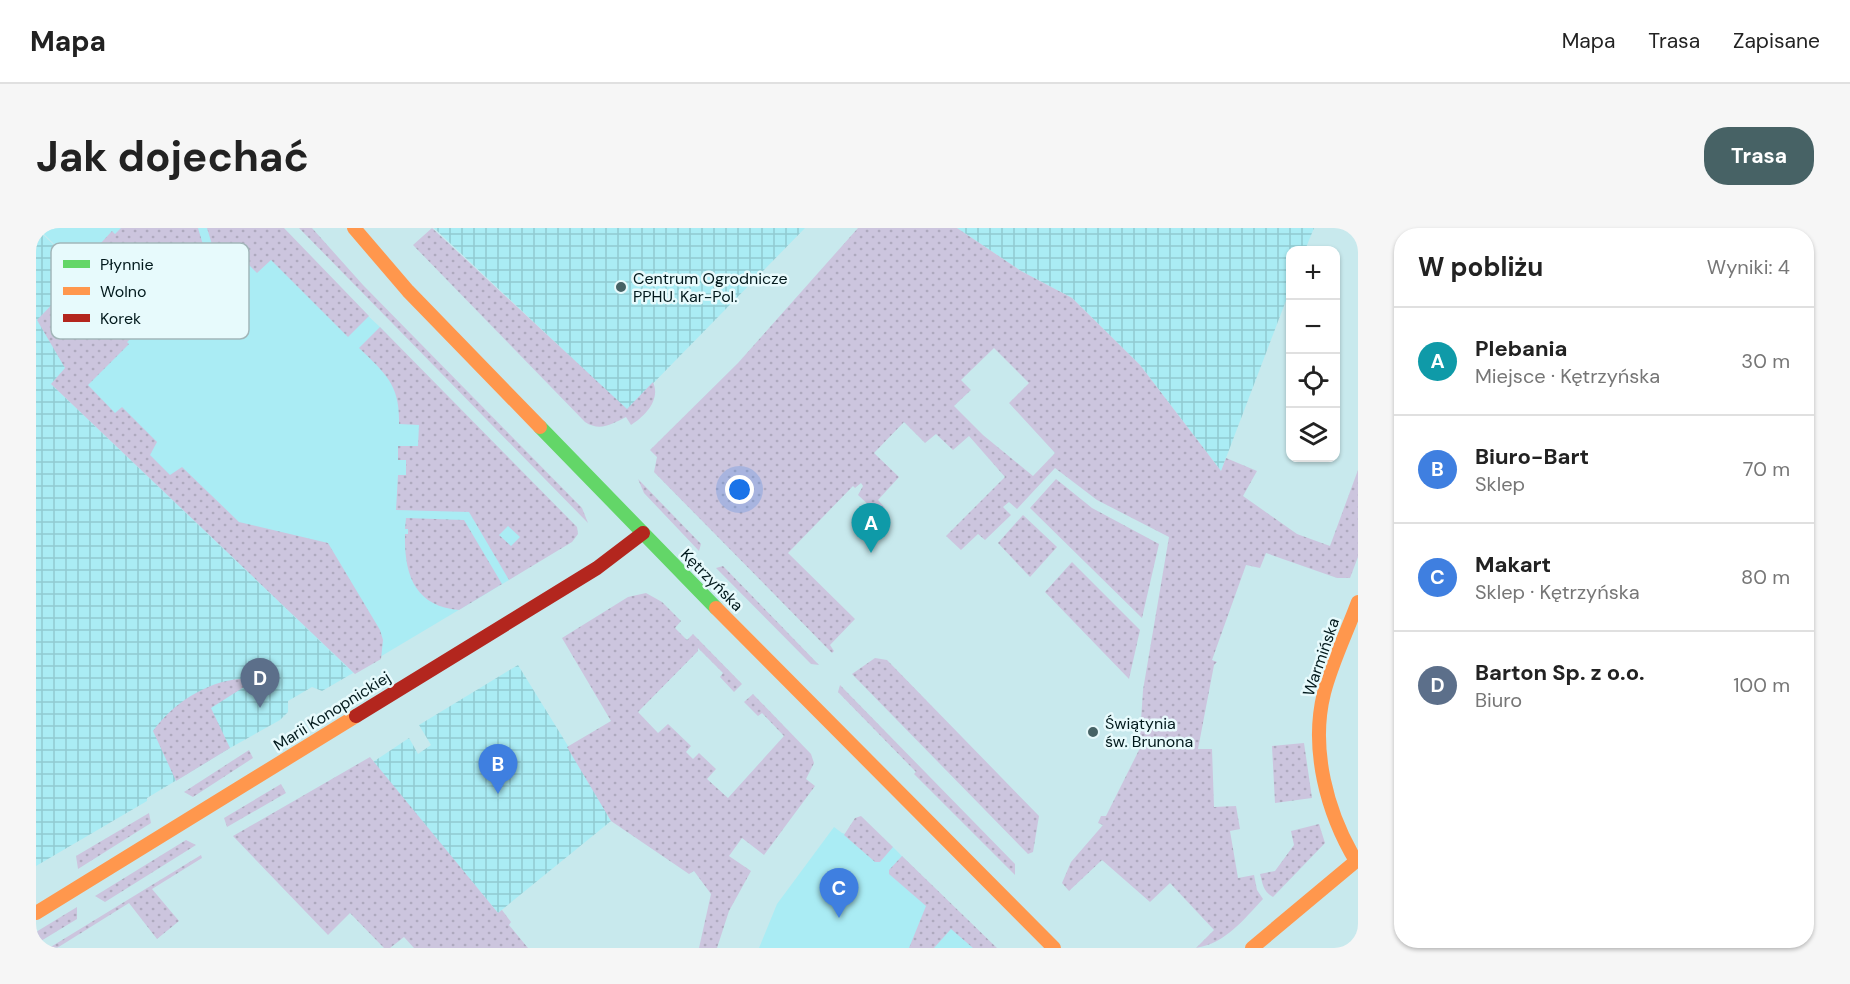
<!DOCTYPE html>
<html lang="pl">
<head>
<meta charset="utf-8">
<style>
	body { margin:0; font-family:"DM Sans",sans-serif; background:#f6f6f6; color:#222 }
	.controls { position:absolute; right:18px; top:18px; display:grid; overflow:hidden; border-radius:12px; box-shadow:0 2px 4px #0004 }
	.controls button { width:54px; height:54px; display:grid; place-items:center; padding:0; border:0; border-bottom:2px solid #e0e0e0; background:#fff; color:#222; font:30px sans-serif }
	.you { position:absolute; left:704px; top:262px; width:21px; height:21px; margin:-15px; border:4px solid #fff; border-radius:50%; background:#1a73e8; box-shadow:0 0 0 9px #1a73e833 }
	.badge { display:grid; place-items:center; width:39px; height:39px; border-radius:50%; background:#476265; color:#fff; font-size:20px; font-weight:700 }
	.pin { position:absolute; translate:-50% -50px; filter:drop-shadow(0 2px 3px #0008) }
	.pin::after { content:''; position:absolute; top:32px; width:21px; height:18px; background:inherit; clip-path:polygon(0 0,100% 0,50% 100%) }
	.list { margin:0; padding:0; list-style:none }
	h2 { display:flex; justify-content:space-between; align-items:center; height:78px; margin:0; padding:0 24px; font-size:26px }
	h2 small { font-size:20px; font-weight:400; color:#767676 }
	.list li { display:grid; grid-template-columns:39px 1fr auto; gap:18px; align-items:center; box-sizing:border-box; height:108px; padding:0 24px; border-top:2px solid #e0e0e0 }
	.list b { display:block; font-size:22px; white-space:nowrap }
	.list p { margin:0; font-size:20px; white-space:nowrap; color:#767676 }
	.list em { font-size:20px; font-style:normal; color:#767676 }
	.icon { flex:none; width:33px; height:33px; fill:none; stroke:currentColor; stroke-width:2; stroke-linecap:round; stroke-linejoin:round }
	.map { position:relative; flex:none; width:1322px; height:720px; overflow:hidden; border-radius:24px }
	header { display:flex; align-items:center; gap:36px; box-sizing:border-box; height:84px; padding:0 30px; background:#fff; border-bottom:2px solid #e0e0e0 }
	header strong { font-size:28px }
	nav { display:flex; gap:33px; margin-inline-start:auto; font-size:21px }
	.intro { display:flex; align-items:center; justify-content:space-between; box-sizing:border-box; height:144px; padding:0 36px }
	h1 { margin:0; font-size:42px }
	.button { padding:15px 27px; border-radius:24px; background:#476265; color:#fff; font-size:21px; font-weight:700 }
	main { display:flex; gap:36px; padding:0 36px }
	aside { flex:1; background:#fff; border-radius:24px; box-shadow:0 2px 4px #0004 }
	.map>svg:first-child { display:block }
	.built { fill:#aaecf4 }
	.industrial { fill:url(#industrial-grid) }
	.grass { fill:url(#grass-dots); fill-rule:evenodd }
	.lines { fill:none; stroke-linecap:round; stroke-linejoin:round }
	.fast { stroke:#63d668; stroke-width:14 }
	.slow { stroke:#ff974d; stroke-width:14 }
	.jam { stroke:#b3261e; stroke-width:14 }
	.poi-dot { fill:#476265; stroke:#e7fafc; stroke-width:2 }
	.labels { text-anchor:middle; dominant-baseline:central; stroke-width:5; stroke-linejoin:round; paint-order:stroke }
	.poi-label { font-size:16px; fill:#02191c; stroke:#e7fafc; text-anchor:start }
	.street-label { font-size:16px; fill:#02191c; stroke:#e7fafc }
	.key { fill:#e7fafc; stroke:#a2b6b9; stroke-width:1.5 }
	.key-label { font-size:16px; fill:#02191c }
</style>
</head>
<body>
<header>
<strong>Mapa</strong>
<nav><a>Mapa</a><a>Trasa</a><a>Zapisane</a></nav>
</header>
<div class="intro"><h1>Jak dojechać</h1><a class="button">Trasa</a></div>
<main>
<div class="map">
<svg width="1322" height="720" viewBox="0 0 1322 720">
	<defs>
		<pattern id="industrial-grid" width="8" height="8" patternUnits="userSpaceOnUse" patternTransform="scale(1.5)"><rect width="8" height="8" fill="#aaecf4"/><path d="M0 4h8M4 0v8" fill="none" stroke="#91cad1"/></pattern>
		<pattern id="grass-dots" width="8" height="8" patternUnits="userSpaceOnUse" patternTransform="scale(1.5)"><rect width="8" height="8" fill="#ccc5de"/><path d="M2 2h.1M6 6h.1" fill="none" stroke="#aea9be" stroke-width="1.8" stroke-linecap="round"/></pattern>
	</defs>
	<rect width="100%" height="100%" fill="#c8e9ed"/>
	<path class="built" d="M2 0H237L344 99 479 243 515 324 473 352 317 445 15 156 46 44Z
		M798 599 806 605 857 619 956 720H723L741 676Z"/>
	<path class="industrial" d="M0 0 46 44 29 140 15 156 317 445 286 463 276 459 252 473V484L244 492 194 520 111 570V573L0 638Z
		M398 0H769L591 182Z
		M921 0H1278L1269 22H1254V62L1185 243 1104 137 1036 70 985 43Z
		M482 437 545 539 575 593 462 685 337 534 373 510 382 526 395 517 383 497Z"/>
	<path class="grass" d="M85 0H162L186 80 180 85 152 57 141 68 135 62 116 81 122 86 91 114 93 116 52 157 79 185 86 179 121 214 114 227 134 247 146 239 203 294 292 315 344 402 347 412 345 431 319 446 15 156 29 140 1 92 33 59 29 54 76 3 79 6Z
		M171 0H248L333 88 312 109 235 32 221 45 211 35 201 46 210 56 193 73Z
		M263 0H276L327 57 546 280 552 295Z
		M396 0 591 181 617 154C625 172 609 188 595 197L590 189C576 196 564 204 549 194L377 17Z
		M822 0H921L985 43 1036 70 1104 137 1185 243 1190 230 1221 243 1207 268 1261 306 1294 318 1322 242V329L1314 350H1301L1230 325 1224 340 1210 337 1176 432 1181 434 1178 437 1162 521H1176L1178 579 1200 578 1204 601 1194 603 1202 650 1218 647 1221 662 1227 671C1207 692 1190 715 1160 720L1178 702 1134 655 1114 674 1066 632 1033 663 1026 655 1035 634 1067 597 1062 595 1065 588H1070L1109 510 1104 508 1107 462 1133 309 1061 272 1019 240 981 281 973 274 967 279 975 287 949 312 942 306 925 322 910 308 969 249 933 208 917 222 900 206 889 215 868 194 838 225 863 249 842 272 849 280H836L822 267 827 258 825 255 819 260 817 258 752 325 819 391 794 417 798 423 796 425 618 244 621 229 614 222 702 135ZM958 120 993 155 973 175 1019 225 997 248 947 207 918 178 935 162 925 152Z
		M344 99 541 299 542 306 536 314 473 352 433 284 360 282 362 247H370V232H362V218H382L383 197 363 196C364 157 350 146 323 120ZM472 298 484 309 475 318 463 307Z
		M602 251 665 316 663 323 608 265Z
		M1020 251 1056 280 1123 316 1106 390 994 280Z
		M987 287 1021 319 994 349 962 315Z
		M370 290 428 292 466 356 423 382C379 378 368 347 369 306H372V301H369Z
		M1036 334 1104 402 1093 451 1009 364Z
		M687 338 783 437 775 436 680 340Z
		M610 365 626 374 645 393 639 400 651 412 657 406 706 456 698 464 684 449 687 445 662 420V423L602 484 622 505 632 496 655 518 650 524 657 531 663 525 680 541 671 551 692 570 748 508 726 485 722 488 708 474 717 466 775 526 778 535 770 551 779 558 728 627 706 610 693 628 715 643 693 683 681 720H663L675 666 658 643 653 646 575 593 531 519 575 493 526 410 592 369Z
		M839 430 851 432 1003 588 997 624 992 626 816 446Z
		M203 451 219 452 175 480 194 520 140 553 117 503C136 476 170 454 203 451Z
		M804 457 979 636V647L878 546 880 544 802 464Z
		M1268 515 1276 570 1239 575 1236 518Z
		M213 522 217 530 157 569 148 564Z
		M334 529 462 685 466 682 475 694 473 697 492 720H378L368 709 354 720H348L314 685 292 707 197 608Z
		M245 556 250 565 191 599 188 590Z
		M113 585 115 595 42 641 40 628Z
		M825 588 857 619 844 634H839L808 607 819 590Z
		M1283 596 1289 615 1237 669C1227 663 1227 657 1224 646L1239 643 1258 617 1255 603Z
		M150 612 160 617 69 674 59 668Z
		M165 627 166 630 116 661 143 693 121 711 93 675 21 720H13Z
		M866 628 961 720H937L915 701 898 720H873L890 678 853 646V642Z
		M41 679V691L0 716V704Z"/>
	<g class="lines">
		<path class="fast" d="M504 199 680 380"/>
		<path class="slow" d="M318 0 372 63 504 199
			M680 380 1018 720
			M0 685 320 488
			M1216 720 1320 633C1291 585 1274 521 1288 465 1296 434 1311 404 1322 374"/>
		<path class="jam" d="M320 488 561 340 607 305"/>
	</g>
	<g class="poi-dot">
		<circle cx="585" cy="59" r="6"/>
		<circle cx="1057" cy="504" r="6"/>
	</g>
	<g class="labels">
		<g class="poi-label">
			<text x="597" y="50">Centrum Ogrodnicze<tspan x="597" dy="18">PPHU. Kar-Pol.</tspan></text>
			<text x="1069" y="495">Świątynia<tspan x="1069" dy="18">św. Brunona</tspan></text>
		</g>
		<g class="street-label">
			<text transform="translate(676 352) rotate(45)">Kętrzyńska</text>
			<text transform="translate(1285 429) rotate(-71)">Warmińska</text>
			<text transform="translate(296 483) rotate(-32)">Marii Konopnickiej</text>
		</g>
	</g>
	<rect x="15" y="15" width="198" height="96" rx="9" class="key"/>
	<rect x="27" y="32" width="27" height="8" fill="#63d668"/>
	<rect x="27" y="59" width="27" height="8" fill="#ff974d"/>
	<rect x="27" y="86" width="27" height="8" fill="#b3261e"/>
	<g class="key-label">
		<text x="64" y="42">Płynnie</text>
		<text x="64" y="69">Wolno</text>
		<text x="64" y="96">Korek</text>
	</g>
</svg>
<div class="controls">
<button>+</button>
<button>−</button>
<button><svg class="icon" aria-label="locate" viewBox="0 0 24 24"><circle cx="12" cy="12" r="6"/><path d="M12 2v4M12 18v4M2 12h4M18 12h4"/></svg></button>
<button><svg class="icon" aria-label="layers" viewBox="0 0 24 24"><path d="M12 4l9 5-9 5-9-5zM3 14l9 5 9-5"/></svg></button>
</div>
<div class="you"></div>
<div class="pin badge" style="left:835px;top:325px;background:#0f9aa8">A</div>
<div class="pin badge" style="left:462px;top:566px;background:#3f7fe0">B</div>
<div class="pin badge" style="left:803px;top:690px;background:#3f7fe0">C</div>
<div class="pin badge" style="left:224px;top:480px;background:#5c6f8a">D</div>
</div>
<aside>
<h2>W pobliżu<small>Wyniki: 4</small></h2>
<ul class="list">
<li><span class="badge" style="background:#0f9aa8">A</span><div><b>Plebania</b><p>Miejsce · Kętrzyńska</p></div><em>30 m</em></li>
<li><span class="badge" style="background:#3f7fe0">B</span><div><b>Biuro-Bart</b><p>Sklep</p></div><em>70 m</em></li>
<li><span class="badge" style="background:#3f7fe0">C</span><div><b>Makart</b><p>Sklep · Kętrzyńska</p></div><em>80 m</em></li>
<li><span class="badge" style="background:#5c6f8a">D</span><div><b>Barton Sp. z o.o.</b><p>Biuro</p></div><em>100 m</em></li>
</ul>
</aside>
</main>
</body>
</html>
